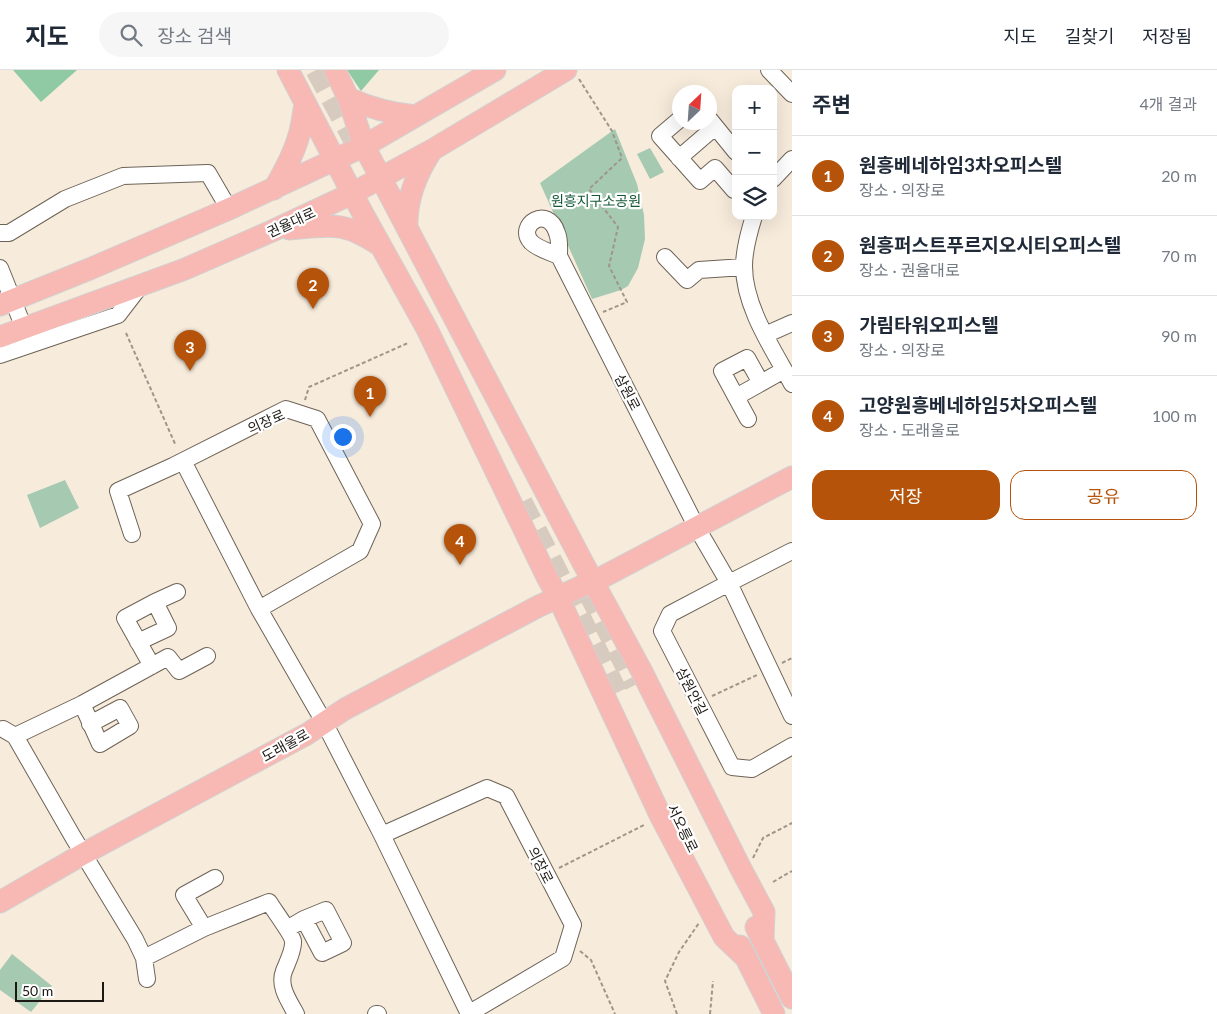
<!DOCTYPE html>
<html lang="ko">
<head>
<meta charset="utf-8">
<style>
	body { margin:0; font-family:Lato,"Noto Sans KR",sans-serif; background:#f6f6f7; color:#1f2937 }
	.controls { position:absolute; right:15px; top:15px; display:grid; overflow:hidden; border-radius:10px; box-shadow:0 5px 20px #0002 }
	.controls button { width:45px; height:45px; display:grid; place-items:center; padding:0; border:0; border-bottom:1px solid #e0e1e3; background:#fff; color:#1f2937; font:25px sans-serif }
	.compass { position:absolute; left:672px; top:15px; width:45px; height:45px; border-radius:50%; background:#fff; box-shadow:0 5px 20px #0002; rotate:25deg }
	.scale { position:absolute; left:15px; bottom:12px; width:89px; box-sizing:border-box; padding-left:5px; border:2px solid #1d1813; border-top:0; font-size:14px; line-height:18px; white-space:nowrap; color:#1d1813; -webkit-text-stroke:4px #fff; paint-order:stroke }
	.you { position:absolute; left:342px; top:366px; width:18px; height:18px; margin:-12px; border:4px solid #fff; border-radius:50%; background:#1a73e8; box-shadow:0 0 0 8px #1a73e833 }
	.badge { display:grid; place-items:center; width:32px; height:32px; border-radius:50%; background:#b45309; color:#fff; font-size:16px; font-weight:700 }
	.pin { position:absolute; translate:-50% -41px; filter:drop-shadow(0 1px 2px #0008) }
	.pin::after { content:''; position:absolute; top:26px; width:18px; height:15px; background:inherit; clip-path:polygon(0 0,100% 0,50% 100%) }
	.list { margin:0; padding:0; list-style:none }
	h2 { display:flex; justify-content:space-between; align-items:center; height:65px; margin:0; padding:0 20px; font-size:21px }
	h2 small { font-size:16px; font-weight:400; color:#747a83 }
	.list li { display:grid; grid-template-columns:32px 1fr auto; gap:15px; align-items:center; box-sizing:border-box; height:80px; padding:0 20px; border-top:1px solid #e0e1e3 }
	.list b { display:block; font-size:19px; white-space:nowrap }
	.list p { margin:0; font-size:16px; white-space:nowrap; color:#747a83 }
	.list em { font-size:16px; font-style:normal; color:#747a83 }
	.actions { display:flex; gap:10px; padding:15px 20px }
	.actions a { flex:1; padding:11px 0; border:1px solid #b45309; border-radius:15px; text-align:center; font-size:18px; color:#b45309 }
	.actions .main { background:#b45309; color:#fff }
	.icon { flex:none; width:28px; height:28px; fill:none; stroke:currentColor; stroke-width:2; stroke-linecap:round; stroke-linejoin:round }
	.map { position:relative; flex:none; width:792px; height:944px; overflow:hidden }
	header { display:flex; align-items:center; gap:30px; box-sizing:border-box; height:70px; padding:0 25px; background:#fff; border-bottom:1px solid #e0e1e3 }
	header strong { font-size:24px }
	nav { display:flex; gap:28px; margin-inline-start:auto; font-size:18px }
	.search { width:350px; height:45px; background:#f6f6f7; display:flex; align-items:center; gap:12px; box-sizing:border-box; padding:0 18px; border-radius:28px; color:#747a83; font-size:19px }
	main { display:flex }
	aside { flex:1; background:#fff }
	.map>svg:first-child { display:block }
	.green { fill:#a5cab1 }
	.forest { fill:#90caa5 }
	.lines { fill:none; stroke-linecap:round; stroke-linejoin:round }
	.major-tunnel { stroke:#d6cbbe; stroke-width:21; stroke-dasharray:21 11; stroke-linecap:butt }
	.minor-casing { stroke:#6d6356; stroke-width:18 }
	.major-casing { stroke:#d2d1d0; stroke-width:23 }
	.path { stroke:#9f968b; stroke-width:2; stroke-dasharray:4 2.5; stroke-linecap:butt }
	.minor { stroke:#fff; stroke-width:16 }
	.major { stroke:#f8b8b4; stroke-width:21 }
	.labels { text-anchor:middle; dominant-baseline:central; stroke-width:4.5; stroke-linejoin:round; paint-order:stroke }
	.park-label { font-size:14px; fill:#155835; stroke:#fff }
	.street-label { font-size:14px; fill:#1d1813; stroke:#fff }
</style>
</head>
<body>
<header>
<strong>지도</strong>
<div class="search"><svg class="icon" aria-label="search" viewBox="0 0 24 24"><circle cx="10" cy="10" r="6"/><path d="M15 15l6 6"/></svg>장소 검색</div>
<nav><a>지도</a><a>길찾기</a><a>저장됨</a></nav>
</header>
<main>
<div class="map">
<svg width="792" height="944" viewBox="0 0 792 944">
	<rect width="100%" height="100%" fill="#f7ebdc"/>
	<path class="green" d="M615 59 637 114 644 145 645 169 638 198 628 216 621 220 592 229 540 113Z
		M650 78 664 102 650 109 637 84Z
		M65 410 79 438 40 458 27 425Z
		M12 884 52 916 31 942 0 920V900Z"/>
	<path class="forest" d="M13 0H77L41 32Z
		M347 0H379L361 21Z"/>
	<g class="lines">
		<path class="major-tunnel" d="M316 0 360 82
			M522 432 593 572 618 624
			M588 522 635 615"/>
		<g class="minor-casing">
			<path id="minor" d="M769 0 792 24
				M680 49 660 66 700 111 715 98 734 120 736 119
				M710 50 736 82
				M679 88 715 57
				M773 109 792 89
				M754 146C749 162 744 179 744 196 744 237 773 279 792 314
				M0 163H9L65 129 123 106 208 103 229 139
				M559 186C550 182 538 179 531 172 516 155 548 134 557 163 560 170 559 178 559 186L697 458 729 513 792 646
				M665 187 687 210 699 200 744 197
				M0 198 24 258
				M765 265 792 253
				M0 285 118 245 141 215
				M761 313 747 288 722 301 736 327 784 300
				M736 327 748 349
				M183 391 259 539 324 652 382 765 469 944
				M132 464 118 421 173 396 286 339 317 349 372 454 360 481 259 539
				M792 481 729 513 670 544 662 561 732 697 752 699 792 676
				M155 532 177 522
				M138 572 168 558 155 532 125 548 152 596
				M82 634 100 674 130 656 120 638 90 654
				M3 659 15 666 73 767 135 869 144 888 147 909
				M15 666 82 634 168 587 179 601 207 586
				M382 765 487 718 506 726 573 855 563 888 468 944
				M204 858 184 825 215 808
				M287 859 304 849 326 840 343 873 322 883 304 849
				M144 888 204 858 269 832C273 839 292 864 293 871 294 880 287 893 284 901 278 916 289 931 296 944
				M376 944H378"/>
		</g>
		<g class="major-casing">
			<path id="major" d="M288 0 362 142 427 259 547 507 558 527 661 747 724 867 746 888
				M335 0 348 28 364 76 583 493 641 600 741 799 764 842 763 870
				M348 28C370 38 393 44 416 46
				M274 119C284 102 294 84 299 65 302 55 303 45 305 34
				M407 158C406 130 416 104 432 80
				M289 159C332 155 344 151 381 176
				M0 235 92 198 229 139 364 76 495 0
				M0 267 185 199 272 161 353 123 432 80 566 0
				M0 832 83 784 307 664 345 639 537 537 593 511 599 509 792 407
				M756 857 792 928
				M740 876 774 944"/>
		</g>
		<path class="path" d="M579 9 612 61 622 88 589 119 618 157 609 196 627 232 603 242
			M126 263 176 376
			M305 330 309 317 408 273
			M782 593 792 588
			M712 626 757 605
			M753 788 763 768 792 753
			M559 798 646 754
			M773 812 792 801
			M580 881 591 890 615 944
			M677 944 665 911 679 882 699 853
			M710 944 713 911"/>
		<use href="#minor" class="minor"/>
		<use href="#major" class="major"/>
	</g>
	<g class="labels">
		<g class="park-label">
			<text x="596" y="130">원흥지구소공원</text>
		</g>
		<g class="street-label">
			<text transform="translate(291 152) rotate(-25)">권율대로</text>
			<text transform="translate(628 322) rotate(63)">삼원로</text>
			<text transform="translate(266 351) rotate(-24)">의장로</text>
			<text transform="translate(692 621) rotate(63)">삼원안길</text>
			<text transform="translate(285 675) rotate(-29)">도래울로</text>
			<text transform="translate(683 758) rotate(64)">서오릉로</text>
			<text transform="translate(541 795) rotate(63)">의장로</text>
		</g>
	</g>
</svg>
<div class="controls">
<button>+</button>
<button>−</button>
<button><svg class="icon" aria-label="layers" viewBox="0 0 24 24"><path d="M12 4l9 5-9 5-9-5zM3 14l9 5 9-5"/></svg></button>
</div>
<svg class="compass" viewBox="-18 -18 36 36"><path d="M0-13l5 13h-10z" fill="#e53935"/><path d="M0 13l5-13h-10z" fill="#747a83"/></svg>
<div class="scale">50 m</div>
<div class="you"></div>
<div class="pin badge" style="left:370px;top:347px">1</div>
<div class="pin badge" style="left:313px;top:239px">2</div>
<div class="pin badge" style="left:190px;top:301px">3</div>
<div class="pin badge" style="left:460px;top:495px">4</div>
</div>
<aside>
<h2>주변<small>4개 결과</small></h2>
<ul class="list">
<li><span class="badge">1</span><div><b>원흥베네하임3차오피스텔</b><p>장소 · 의장로</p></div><em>20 m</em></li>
<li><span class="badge">2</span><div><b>원흥퍼스트푸르지오시티오피스텔</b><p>장소 · 권율대로</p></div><em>70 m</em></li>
<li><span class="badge">3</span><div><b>가림타워오피스텔</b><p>장소 · 의장로</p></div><em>90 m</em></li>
<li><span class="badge">4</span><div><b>고양원흥베네하임5차오피스텔</b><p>장소 · 도래울로</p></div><em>100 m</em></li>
</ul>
<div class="actions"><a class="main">저장</a><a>공유</a></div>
</aside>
</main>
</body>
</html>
